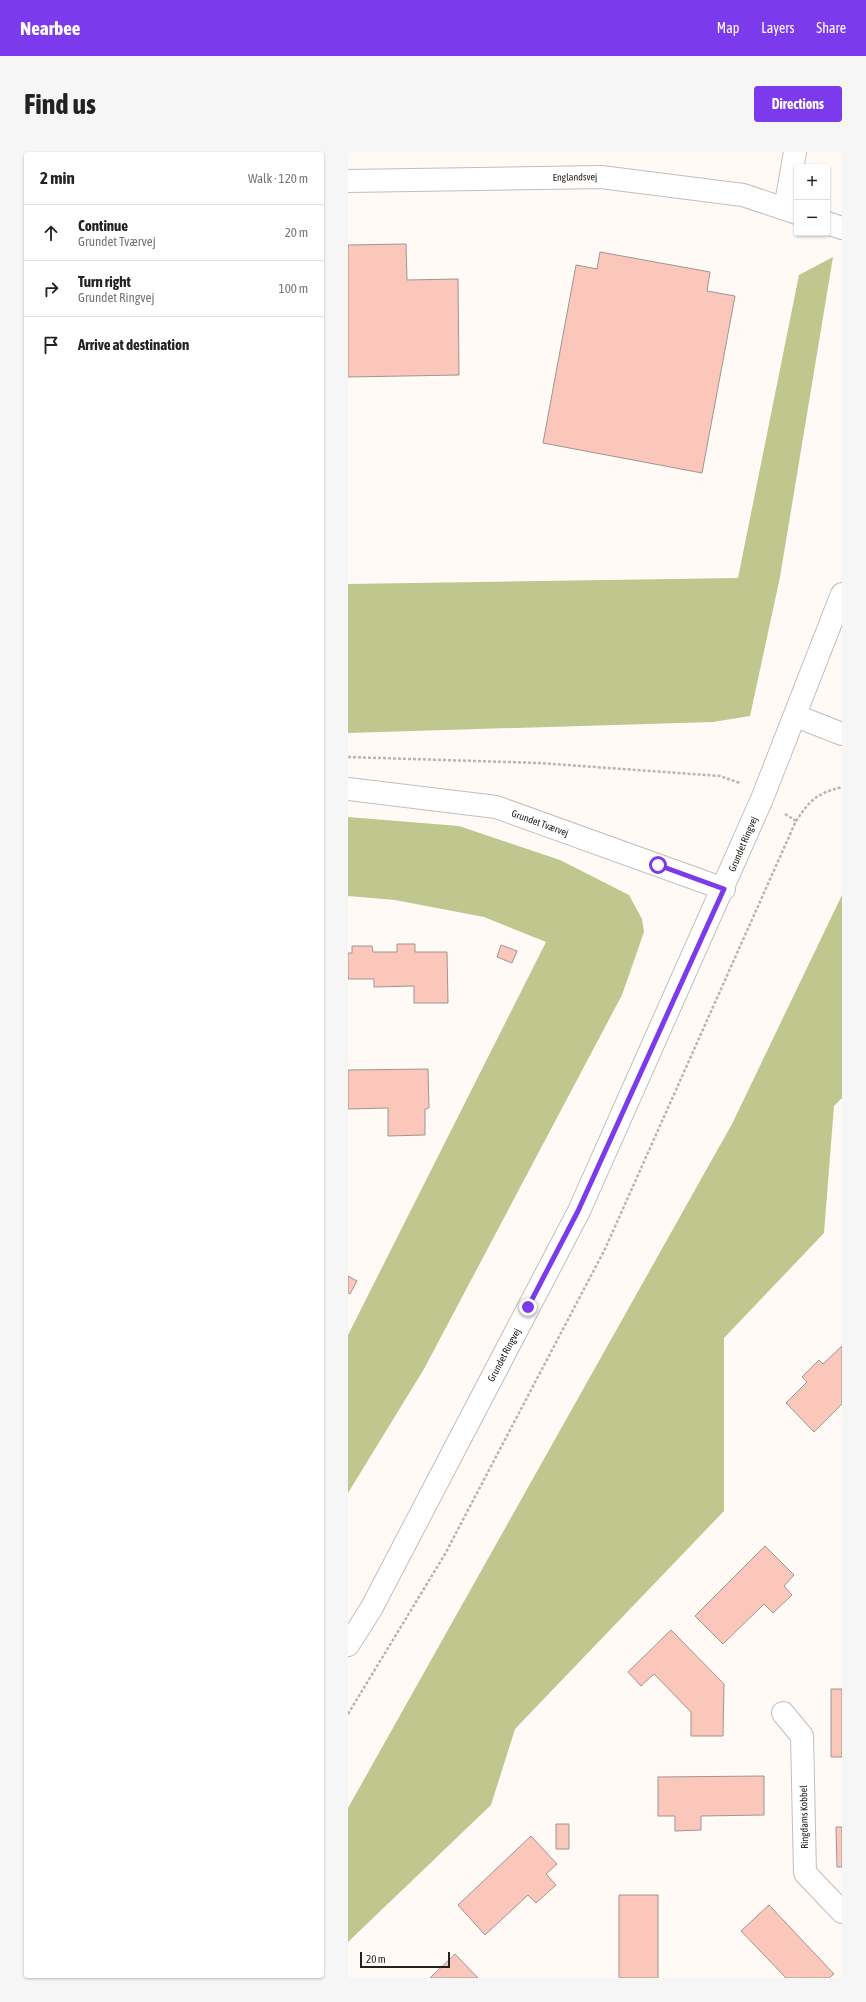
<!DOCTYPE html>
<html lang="en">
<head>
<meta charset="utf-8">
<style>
	body { margin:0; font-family:"Asap Condensed",sans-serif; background:#f6f6f6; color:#222 }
	.controls { position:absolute; right:12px; top:12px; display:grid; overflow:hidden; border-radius:4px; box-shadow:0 1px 3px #0004 }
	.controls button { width:36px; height:36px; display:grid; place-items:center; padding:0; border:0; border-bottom:1px solid #e0e0e0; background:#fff; color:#222; font:20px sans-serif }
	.scale { position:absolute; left:12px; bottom:10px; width:90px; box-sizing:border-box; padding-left:4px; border:2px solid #242220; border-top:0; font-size:11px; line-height:14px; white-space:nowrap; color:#242220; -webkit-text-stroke:3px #fff; paint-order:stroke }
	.stop { position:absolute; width:12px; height:12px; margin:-9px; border:3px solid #7c3aed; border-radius:50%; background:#fff }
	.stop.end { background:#7c3aed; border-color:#fff; box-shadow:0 1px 4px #0008 }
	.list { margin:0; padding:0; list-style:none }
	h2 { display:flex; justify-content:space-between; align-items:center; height:52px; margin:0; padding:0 16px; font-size:17px }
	h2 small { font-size:13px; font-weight:400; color:#767676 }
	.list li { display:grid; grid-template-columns:26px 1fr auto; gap:12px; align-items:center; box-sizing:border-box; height:56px; padding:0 16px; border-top:1px solid #e0e0e0 }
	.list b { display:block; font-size:15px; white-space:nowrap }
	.list p { margin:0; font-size:13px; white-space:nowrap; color:#767676 }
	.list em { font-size:13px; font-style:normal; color:#767676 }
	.icon { flex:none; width:22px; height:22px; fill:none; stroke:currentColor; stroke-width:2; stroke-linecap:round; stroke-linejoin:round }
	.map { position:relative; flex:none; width:494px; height:1826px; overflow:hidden; border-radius:4px }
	header { display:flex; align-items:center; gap:24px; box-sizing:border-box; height:56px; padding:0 20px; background:#7c3aed; color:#fff }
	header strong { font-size:19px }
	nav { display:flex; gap:22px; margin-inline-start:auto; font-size:14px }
	.intro { display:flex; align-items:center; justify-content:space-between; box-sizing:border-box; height:96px; padding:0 24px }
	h1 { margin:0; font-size:28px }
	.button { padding:10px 18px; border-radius:4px; background:#7c3aed; color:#fff; font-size:14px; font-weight:700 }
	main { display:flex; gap:24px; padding:0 24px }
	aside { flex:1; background:#fff; border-radius:4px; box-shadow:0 1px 3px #0004 }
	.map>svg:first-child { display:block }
	.forest { fill:#bfc78f }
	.building { fill:#fac7ba; stroke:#9e9694 }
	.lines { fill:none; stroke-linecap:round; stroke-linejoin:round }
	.minor-casing { stroke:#c4beba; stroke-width:24 }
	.path { stroke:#b9b5b1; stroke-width:2.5; stroke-dasharray:3 2; stroke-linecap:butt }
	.minor { stroke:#fff; stroke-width:22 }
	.route { stroke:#7c3aed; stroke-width:5 }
	.labels { text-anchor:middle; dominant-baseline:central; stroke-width:3; stroke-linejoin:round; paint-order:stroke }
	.street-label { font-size:10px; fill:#242220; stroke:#fff }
</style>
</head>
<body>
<header>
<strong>Nearbee</strong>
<nav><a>Map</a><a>Layers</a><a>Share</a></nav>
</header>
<div class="intro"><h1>Find us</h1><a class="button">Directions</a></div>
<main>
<aside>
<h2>2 min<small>Walk · 120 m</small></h2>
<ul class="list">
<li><svg class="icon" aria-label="ahead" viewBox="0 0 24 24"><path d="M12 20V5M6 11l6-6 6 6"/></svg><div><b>Continue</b><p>Grundet Tværvej</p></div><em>20 m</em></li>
<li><svg class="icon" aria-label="right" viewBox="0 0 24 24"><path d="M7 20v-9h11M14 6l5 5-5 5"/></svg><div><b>Turn right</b><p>Grundet Ringvej</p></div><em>100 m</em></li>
<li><svg class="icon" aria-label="arrive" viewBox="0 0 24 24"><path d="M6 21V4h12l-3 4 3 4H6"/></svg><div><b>Arrive at destination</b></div></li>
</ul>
</aside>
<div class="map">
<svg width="494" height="1826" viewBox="0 0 494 1826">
	<rect width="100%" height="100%" fill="#fffaf6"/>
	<path class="forest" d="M485 105 432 425 402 564 365 570 0 581V432L390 426 451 123Z
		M0 665 111 674 212 708 281 743 294 767 296 780 274 843 76 1217 0 1341V1183L198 790 136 765 47 748 0 744Z
		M494 743V946L486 954 476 1081 376 1186V1359L167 1577 143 1653 0 1790V1793V1656L384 972Z"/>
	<path class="building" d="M58 92 59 128 110 127 111 223 0 225V93Z
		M252 100 362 120 359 139 387 144 354 321 195 291 228 113 249 117Z
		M49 792H67V800H99L100 851H66V834L26 835V827H0V801H4V794H24L25 800H49Z
		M153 793 169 799 164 811 149 805Z
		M80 917 81 956 77 957V983L40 984V956L0 957V918Z
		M0 1124 9 1129 2 1142 0 1141Z
		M494 1194V1252L466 1280 438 1251 459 1230 454 1225 471 1208 475 1212Z
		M417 1394 446 1423 436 1434 444 1443 425 1461 416 1452 375 1492 347 1464Z
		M323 1478 376 1532 375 1584H343V1560L306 1522 293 1534 280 1520Z
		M483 1537H494V1605H483Z
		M416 1624V1663L353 1664V1678L327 1679V1664H310V1625Z
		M208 1672H221V1697H208Z
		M488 1675H494V1715H489Z
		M183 1684 209 1712 198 1722 208 1733 188 1751 180 1743 137 1783 110 1753Z
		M271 1743H310V1826H271Z
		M421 1753 486 1822 481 1826H438L393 1779Z
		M107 1802 130 1826H82Z"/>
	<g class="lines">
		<g class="minor-casing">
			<path id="minor" d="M0 29 253 25 395 43 449 61
				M437 57 447 0
				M479 71 494 76
				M448 564 494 582
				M0 637 148 655 376 737
				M0 1493 23 1457 231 1059 414 647 494 442
				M435 1561 454 1584 457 1721 494 1760"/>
		</g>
		<path class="path" d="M0 605 191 611 372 624 392 631
			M437 662 448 669
			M0 1562 97 1402 257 1097 448 669C463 647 468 642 494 635"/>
		<use href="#minor" class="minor"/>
	</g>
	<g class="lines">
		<path class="route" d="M180 1155 230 1059 376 737 310 713"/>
	</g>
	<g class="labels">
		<g class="street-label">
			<text transform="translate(227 25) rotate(-1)">Englandsvej</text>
			<text transform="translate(192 671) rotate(20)">Grundet Tværvej</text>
			<text transform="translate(395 692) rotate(-67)">Grundet Ringvej</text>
			<text transform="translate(156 1203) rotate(-62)">Grundet Ringvej</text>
			<text transform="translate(456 1665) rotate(-91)">Ringdams Kobbel</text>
		</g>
	</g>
</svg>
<div class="controls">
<button>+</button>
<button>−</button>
</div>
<div class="scale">20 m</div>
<div class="stop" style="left:310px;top:713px"></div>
<div class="stop end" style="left:180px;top:1155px"></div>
</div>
</main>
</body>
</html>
